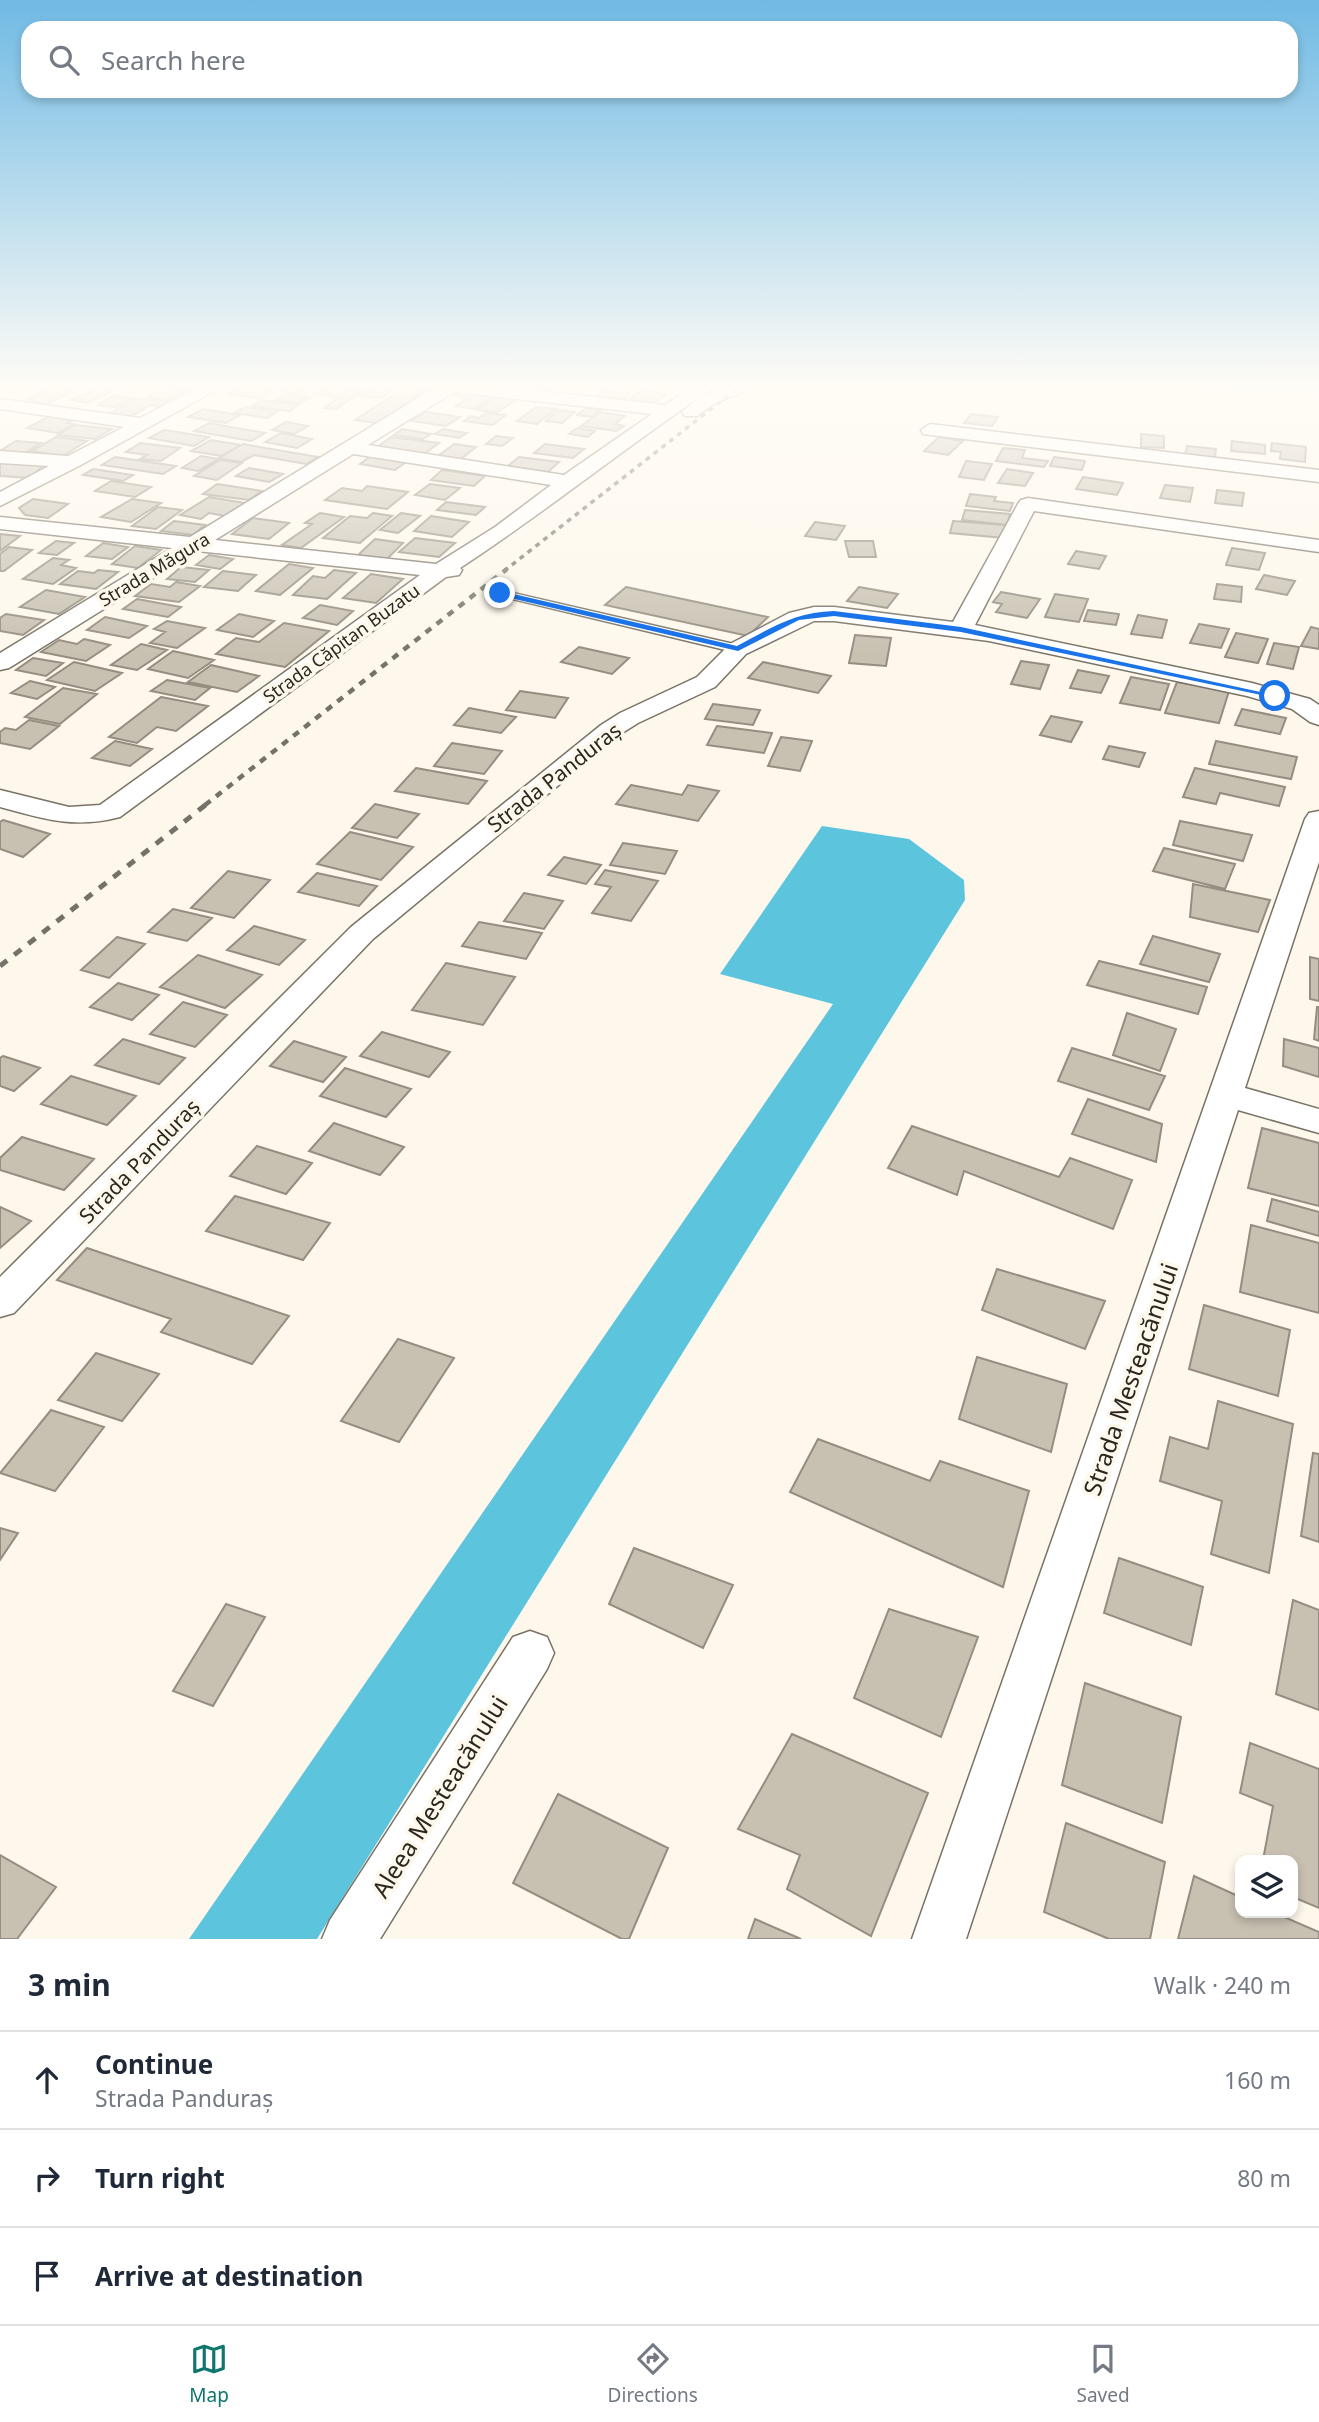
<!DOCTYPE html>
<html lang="en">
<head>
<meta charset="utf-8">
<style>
	body { margin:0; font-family:"Noto Sans",sans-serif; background:#f6f6f7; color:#1f2937 }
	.controls { position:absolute; right:21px; bottom:21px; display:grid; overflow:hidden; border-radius:14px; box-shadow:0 4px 10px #0003 }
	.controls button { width:63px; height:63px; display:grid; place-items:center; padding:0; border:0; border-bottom:2px solid #e0e1e3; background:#fff; color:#1f2937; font:35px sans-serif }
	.stop { position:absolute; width:21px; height:21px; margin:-16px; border:5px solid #1a73e8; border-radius:50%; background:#fff }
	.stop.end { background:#1a73e8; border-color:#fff; box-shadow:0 2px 7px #0008 }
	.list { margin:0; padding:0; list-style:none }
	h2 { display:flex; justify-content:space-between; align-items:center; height:91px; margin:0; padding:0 28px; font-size:30px }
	h2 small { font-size:23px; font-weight:400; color:#747a83 }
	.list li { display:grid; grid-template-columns:46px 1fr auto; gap:21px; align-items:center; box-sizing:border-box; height:98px; padding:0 28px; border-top:2px solid #e0e1e3 }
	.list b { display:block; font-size:26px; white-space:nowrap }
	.list p { margin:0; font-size:23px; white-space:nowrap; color:#747a83 }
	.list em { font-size:23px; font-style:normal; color:#747a83 }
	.icon { flex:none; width:38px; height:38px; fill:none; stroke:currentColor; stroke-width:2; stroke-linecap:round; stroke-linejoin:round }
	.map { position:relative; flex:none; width:1319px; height:1939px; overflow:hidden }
	.search { position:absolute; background:#fff; box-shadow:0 4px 10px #0003; left:21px; right:21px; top:21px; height:77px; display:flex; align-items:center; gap:18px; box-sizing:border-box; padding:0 24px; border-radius:21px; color:#747a83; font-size:26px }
	.sheet { height:385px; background:#fff }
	nav { display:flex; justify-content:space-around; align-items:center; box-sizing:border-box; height:98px; border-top:2px solid #e0e1e3; background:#fff; font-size:19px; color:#747a83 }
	nav a { display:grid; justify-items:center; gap:4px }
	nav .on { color:#0f766e }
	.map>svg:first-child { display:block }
	.water { fill:#5dc4de }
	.building { fill:#c8c1b2; stroke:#948d80; stroke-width:2 }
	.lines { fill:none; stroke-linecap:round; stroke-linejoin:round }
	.lane-casing { stroke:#797265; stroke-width:3 }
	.street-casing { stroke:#797265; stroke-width:3 }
	.lane { fill:#fff; fill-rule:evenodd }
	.street { fill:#fff; fill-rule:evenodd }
	.rail-far2 { stroke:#76726a; stroke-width:3.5; stroke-dasharray:5 5; stroke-linecap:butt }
	.rail-far1 { stroke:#76726a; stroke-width:4.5; stroke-dasharray:7 7; stroke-linecap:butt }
	.rail { stroke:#76726a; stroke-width:5; stroke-dasharray:9 9; stroke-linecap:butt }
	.route { fill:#1a73e8 }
	.labels { text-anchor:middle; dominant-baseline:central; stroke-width:7; stroke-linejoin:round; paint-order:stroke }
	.far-street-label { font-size:18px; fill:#2a2721; stroke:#fef8ec }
	.street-label { font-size:21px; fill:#2a2721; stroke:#fef8ec }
	.near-street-label { font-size:24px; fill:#2a2721; stroke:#fef8ec }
</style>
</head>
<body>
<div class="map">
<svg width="1319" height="1939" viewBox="0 0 1319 1939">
	<rect width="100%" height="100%" fill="#fef8ec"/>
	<path class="water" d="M1135 384H1319V393Z
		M822 826 909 839 964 880 965 900 317 1939H189L833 1004 720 974Z"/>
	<path class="building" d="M57 384H85L48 404 25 401Z
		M168 384H198L188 390 163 386Z
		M265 384H281L260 398 228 394 242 385 260 387Z
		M290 384H314L299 394 278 391Z
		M331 384H355L335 397 315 394Z
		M379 384 397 387 380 398 361 396Z
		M541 384H562L549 391 534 388Z
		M407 386 428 388 377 423 355 420Z
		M101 387 116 389 87 403 72 400Z
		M164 387 186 390 169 400 147 397Z
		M352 389 364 390 336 409 324 408Z
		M603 390 629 393 623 399 597 396Z
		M643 390 667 394 654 403 630 398Z
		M459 391 494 396 475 409 456 406 468 398 452 395Z
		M286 394 310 398 300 403 276 400Z
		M114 396 131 398 115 407 98 405Z
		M498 396 517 399 496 413 477 410Z
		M136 398 170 402 162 407 151 405 132 416 109 414Z
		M261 400 298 405 290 411 252 406Z
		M245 407 278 411 267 418 234 413Z
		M536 407 556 409 537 424 517 421Z
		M586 408 601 410 592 417 577 415Z
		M203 409 240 415 226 423 188 417Z
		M558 410 575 412 562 423 546 421Z
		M426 412 460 417 446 426 411 421Z
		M600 412 625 416 615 424 624 426 616 431 581 426Z
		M486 413 506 415 493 425 464 421 471 416 479 418Z
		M971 414 998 417 992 426 964 423Z
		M50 416 74 420 67 423 74 424 58 433 27 428Z
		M286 422 308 426 294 434 272 430Z
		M209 423 265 433 251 441 194 431Z
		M75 425 112 429 95 439 58 435Z
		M577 428 595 431 588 437 569 434Z
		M402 429 431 434 423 439 394 435Z
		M443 429 467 433 459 438 435 434Z
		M164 430 209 437 194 446 149 438Z
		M281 433 312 439 297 448 265 442Z
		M1141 434 1164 436V448L1141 447Z
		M496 436 513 438 502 446 486 444Z
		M56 437 87 441 63 456 32 451Z
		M391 437 439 443 424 454 376 448Z
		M939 437 963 441 948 455 924 451Z
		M211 440 241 445 221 456 191 451Z
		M16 441 41 443 25 453 0 451Z
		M1232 441 1265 445V454L1231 451Z
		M140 443 180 448 161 461 140 459 147 455 126 452Z
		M1272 443 1306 447 1305 462 1280 459 1281 452 1271 451Z
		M243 444 318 457 306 464 254 455 241 462 219 458Z
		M454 444 476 447 461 459 438 456Z
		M545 444 584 449 573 458 534 453Z
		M1187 446 1216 449 1215 458 1185 455Z
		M1003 448 1025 450 1022 458 1048 461 1044 467 996 461Z
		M201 456 218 459 198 471 182 468Z
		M371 456 406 462 395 470 360 464Z
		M115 457 176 466 163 474 102 465Z
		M519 457 559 462 548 472 508 466Z
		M1054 457 1085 461 1082 470 1050 466Z
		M220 460 242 463 217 480 194 476Z
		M0 461 45 464 29 478 0 476Z
		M966 461 992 464 984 480 959 477Z
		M249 468 283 474 269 482 236 476Z
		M93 469 133 475 123 481 83 475Z
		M1007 469 1033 473 1025 486 998 483Z
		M442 470 485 476 474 486 431 480Z
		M1083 477 1123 483 1117 495 1076 489Z
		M111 481 151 487 135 497 95 491Z
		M217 484 262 491 249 500 203 494Z
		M430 484 460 488 445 500 415 495Z
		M1165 485 1193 488 1190 502 1160 498Z
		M367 486 408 492 387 509 325 500 342 488 362 491Z
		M1217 490 1244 493 1242 506 1215 503Z
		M970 494 996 497 994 501 1013 503 1010 511 966 506Z
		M209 497 245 503 225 516 209 513 201 519 180 515Z
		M33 499 68 504 48 518 25 515 19 508Z
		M132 499 161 503 131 522 101 517Z
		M446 502 485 507 476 515 437 510Z
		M158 507 182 510 156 529 132 526Z
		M965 510 1010 514 1007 525 962 520Z
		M320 513 344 517 301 548 282 545 312 524 305 523Z
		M373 513 392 516 360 543 323 538 350 516 367 518Z
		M401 513 420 516 398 533 380 530Z
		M431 516 469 522 452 537 414 531Z
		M253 518 289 523 269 539 232 534Z
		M174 521 205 525 193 535 161 531Z
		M953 521 1006 525 1004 538 950 533Z
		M815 522 845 526 836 540 805 536Z
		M0 534 20 536 0 551Z
		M415 538 455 543 439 557 399 552Z
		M375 539 403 543 386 560 357 556Z
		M56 541 74 543 57 555 39 553Z
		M845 541H873L876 557H849Z
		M103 543 128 547 112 559 86 556Z
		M135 546 161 550 138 568 112 564Z
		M9 547 32 550 4 571H0V554Z
		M1232 548 1265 553 1259 570 1226 565Z
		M1076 551 1106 556 1099 569 1068 564Z
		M209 555 233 559 220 569 196 565Z
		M53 558 69 560 61 565 76 568 53 584 23 579Z
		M289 564 313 568 280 595 256 591Z
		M181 567 209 570 195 582 167 579Z
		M98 570 118 572 96 589 60 584 78 571 94 573Z
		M334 570 356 573 327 599 293 595 313 576 325 578Z
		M223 571 256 575 238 591 204 587Z
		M371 574 403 579 376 603 343 598Z
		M1264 575 1295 581 1287 595 1256 589Z
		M176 582 200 586 179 602 135 596 151 584 170 587Z
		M1217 584 1242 587 1241 602 1214 599Z
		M626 587 768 617 748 636 605 605Z
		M859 587 898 594 887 608 847 601Z
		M46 590 85 597 59 614 20 607Z
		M1001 592 1040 599 1027 618 996 612 1002 604 993 602Z
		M1055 594 1088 599 1079 622 1045 617Z
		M137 599 181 607 168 617 123 609Z
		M320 605 353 611 337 625 303 618Z
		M1088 610 1119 614 1116 625 1084 621Z
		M6 614 44 620 23 635 0 631V618Z
		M239 614 274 621 253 637 217 630Z
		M1138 615 1167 620 1162 638 1131 634Z
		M105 617 147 626 129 638 87 630Z
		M167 621 205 628 177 648 150 643 165 632 154 629Z
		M284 623 329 631 285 667 216 654 236 638 259 642Z
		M1199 624 1229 629 1221 648 1190 643Z
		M1311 627 1319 629V649L1301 646Z
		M1236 633 1268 639 1258 663 1225 657Z
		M855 635 891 638 886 666 849 663Z
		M84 639 110 645 86 661 41 652 59 640 77 644Z
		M1274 643 1299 647 1293 669 1267 664Z
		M141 644 167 650 137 670 111 665Z
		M579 647 629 658 612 674 561 662Z
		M173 651 214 660 188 678 148 669Z
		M33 658 63 663 46 676 16 670Z
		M1021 661 1049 665 1040 689 1011 684Z
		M74 662 122 673 95 691 47 680Z
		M763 662 831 676 818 693 748 678Z
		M211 665 259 676 237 692 188 682Z
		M1078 670 1109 676 1101 693 1070 688Z
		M1131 677 1169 684 1160 710 1120 703Z
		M167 680 210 688 195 700 151 691Z
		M30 681 55 687 37 699 11 693Z
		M1177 682 1229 691 1219 723 1165 713Z
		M63 688 97 694 60 724 25 717Z
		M520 691 568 698 555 718 506 710Z
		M161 697 208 706 176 731 157 727 137 743 109 737Z
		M713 704 760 710 753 725 705 719Z
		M469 708 516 717 501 733 454 725Z
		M1242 709 1286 718 1280 734 1235 725Z
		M1051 716 1082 722 1071 742 1040 735Z
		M29 720 59 726 30 749 0 743V732L5 728 16 730Z
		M717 726 772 733 764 753 707 745Z
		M781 737 812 741 800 771 768 766Z
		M115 741 152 749 130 766 92 758Z
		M1216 741 1297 757 1291 779 1209 764Z
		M452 743 502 751 484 774 434 766Z
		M1109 746 1145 753 1139 767 1103 759Z
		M416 768 487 781 468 804 395 791Z
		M1195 768 1285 787 1279 806 1220 793 1216 804 1183 797Z
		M631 785 682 795 688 785 719 791 698 821 616 804Z
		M375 804 419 814 397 838 352 828Z
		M3 820 50 834 23 857 0 849V822Z
		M1180 821 1252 835 1243 861 1173 845Z
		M350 832 413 847 381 880 317 864Z
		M623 843 677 851 665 874 610 865Z
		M1164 848 1235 864 1225 889 1153 871Z
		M564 857 601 865 586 884 548 875Z
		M605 870 658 881 631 921 592 913 611 887 595 884Z
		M228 871 270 880 234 918 191 908Z
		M317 873 377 886 359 906 298 892Z
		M1193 884 1270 900 1258 932 1190 917Z
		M524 893 563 901 544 929 504 921Z
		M173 909 212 918 187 941 148 932Z
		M479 922 542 933 526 959 462 946Z
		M254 926 305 940 279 965 227 950Z
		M1153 936 1220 954 1209 982 1140 964Z
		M117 937 145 944 109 978 81 970Z
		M198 955 262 975 225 1008 160 987Z
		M1310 957 1319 959V1001L1310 999Z
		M1099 961 1207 987 1198 1014 1087 985Z
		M446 963 515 977 483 1025 412 1010Z
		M118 983 159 995 132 1020 90 1007Z
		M183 1002 227 1015 195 1047 150 1034Z
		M1317 1007H1319V1041L1314 1039Z
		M1127 1013 1176 1029 1160 1071 1113 1055Z
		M382 1032 450 1052 429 1077 360 1056Z
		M123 1039 185 1058 159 1084 95 1065Z
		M1284 1039 1319 1048V1077L1283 1066Z
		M294 1041 346 1057 323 1082 270 1066Z
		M1072 1048 1165 1076 1149 1110 1058 1081Z
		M3 1056 40 1068 14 1091 0 1086V1058Z
		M345 1068 411 1089 386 1117 320 1096Z
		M71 1076 136 1096 107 1125 41 1104Z
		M1088 1099 1162 1124 1156 1162 1072 1134Z
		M334 1123 404 1147 380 1175 309 1151Z
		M912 1126 1059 1177 1070 1158 1132 1180 1113 1229 964 1171 957 1195 888 1168Z
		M1262 1128 1319 1143V1206L1248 1188Z
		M22 1137 94 1159 64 1190 0 1170V1158Z
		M257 1146 312 1163 286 1194 230 1176Z
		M235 1196 330 1223 303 1260 206 1231Z
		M1272 1199 1319 1212V1236L1267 1221Z
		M0 1207 31 1221 0 1248Z
		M1251 1225 1319 1243V1313L1240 1292Z
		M87 1248 289 1316 252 1364 161 1332 171 1319 57 1280Z
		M997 1269 1105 1301 1085 1349 982 1310Z
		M1204 1305 1290 1330 1278 1396 1189 1369Z
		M398 1339 454 1358 399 1442 341 1421Z
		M96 1353 159 1374 122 1421 58 1400Z
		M977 1357 1067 1384 1051 1452 959 1419Z
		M1218 1401 1293 1424 1269 1573 1211 1554 1222 1501 1160 1481 1170 1437 1208 1449Z
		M51 1410 104 1427 55 1491 0 1473Z
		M818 1439 930 1481 940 1461 1029 1491 1003 1587 790 1492Z
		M1313 1453 1319 1454V1542L1301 1536Z
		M0 1528 18 1533 0 1560Z
		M634 1548 733 1585 703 1648 609 1604Z
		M1119 1558 1203 1587 1191 1645 1104 1613Z
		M1293 1600 1319 1610V1710L1276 1694Z
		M226 1604 265 1617 213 1706 173 1691Z
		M889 1609 978 1637 941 1737 854 1698Z
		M1085 1683 1181 1717 1162 1823 1062 1785Z
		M792 1734 928 1793 871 1936 787 1889 800 1855 738 1829Z
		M1250 1743 1319 1769V1908L1293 1897V1860H1263L1273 1806 1240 1793Z
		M558 1794 668 1848 629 1939H622L513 1883Z
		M1066 1823 1165 1862 1150 1939H1109L1044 1912Z
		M0 1855 56 1887 17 1939H0Z
		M1194 1876 1240 1897V1913H1275L1319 1932V1939H1178Z
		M755 1919 801 1939H748Z"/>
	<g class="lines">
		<g class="lane-casing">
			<path id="lane" d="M500 590 738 645 744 649 738 653 496 595V591Z"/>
		</g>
		<g class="street-casing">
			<path id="street" d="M205 384H227L79 466 0 506V492L49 466 0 463V451L68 456 124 427 0 409V399L140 418Z
				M423 384H478L665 405 696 384H717L703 395 731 384H755L752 388 715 403 697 416H685L682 412 697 399C617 454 541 515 460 568L462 570 459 575 446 577 120 817C74 829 44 819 0 807V790L69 807 100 805 420 575 197 551 9 668 0 670V653L172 548 0 529V517L190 537 433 389ZM454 392 652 414 564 475 368 445ZM353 454 551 485 495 527 436 564 215 540Z
				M930 424 1319 470V482L923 434 921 430Z
				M1028 498 1319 540V552L1034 511 975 625 1252 683 1310 699 1319 705V725L1310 722 1292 709 1247 696 989 641 834 621H814L746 654 715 687 638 723 619 735 373 939 14 1313 0 1317V1277L351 927 601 725 620 713 697 677 730 644 789 613 814 607H834L953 622 1018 504 1021 500Z
				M1319 811V862L1245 1088 1319 1109V1133L1238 1110 966 1939H912L1305 819 1309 813Z
				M530 1631 547 1637 554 1653 547 1669 380 1939H322L330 1920 513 1637Z"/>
		</g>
		<use href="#lane" class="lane"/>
		<use href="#street" class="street"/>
		<path class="rail-far2" d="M504 571 743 384"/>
		<path class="rail-far1" d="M205 805 507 569"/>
		<path class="rail" d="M0 966 208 803"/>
	</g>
	<linearGradient id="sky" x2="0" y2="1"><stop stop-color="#70bae4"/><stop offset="0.59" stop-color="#fffcf6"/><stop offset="1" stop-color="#fffcf6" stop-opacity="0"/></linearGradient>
	<rect width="1319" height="655" fill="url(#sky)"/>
	<path class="route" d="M500 591 737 646C771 628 795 612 834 611L961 627 1279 696 1275 698 961 632 834 616 799 620 738 651 497 595Z"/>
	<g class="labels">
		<g class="far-street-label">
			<text transform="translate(154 569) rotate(-31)">Strada Măgura</text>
			<text transform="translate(341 643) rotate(-36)">Strada Căpitan Buzatu</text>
		</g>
		<g class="street-label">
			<text transform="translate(554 777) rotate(-38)">Strada Panduraș</text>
			<text transform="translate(139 1161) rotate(-46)">Strada Panduraș</text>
		</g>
		<g class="near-street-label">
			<text transform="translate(1130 1379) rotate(-71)">Strada Mesteacănului</text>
			<text transform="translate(439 1796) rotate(-58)">Aleea Mesteacănului</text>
		</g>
	</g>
</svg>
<div class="controls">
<button><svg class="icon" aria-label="layers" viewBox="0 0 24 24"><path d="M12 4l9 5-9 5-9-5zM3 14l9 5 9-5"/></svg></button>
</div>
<div class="stop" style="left:1275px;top:696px"></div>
<div class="stop end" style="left:500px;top:593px"></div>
<div class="search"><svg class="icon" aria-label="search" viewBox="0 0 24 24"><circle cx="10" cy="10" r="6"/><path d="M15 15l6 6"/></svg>Search here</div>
</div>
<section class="sheet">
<h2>3 min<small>Walk · 240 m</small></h2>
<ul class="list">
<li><svg class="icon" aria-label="ahead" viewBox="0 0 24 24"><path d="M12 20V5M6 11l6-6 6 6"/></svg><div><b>Continue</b><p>Strada Panduraș</p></div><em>160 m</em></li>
<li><svg class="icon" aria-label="right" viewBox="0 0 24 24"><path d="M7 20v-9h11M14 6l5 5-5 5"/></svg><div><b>Turn right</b></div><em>80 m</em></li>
<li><svg class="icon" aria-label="arrive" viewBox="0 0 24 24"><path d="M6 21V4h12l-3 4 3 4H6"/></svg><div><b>Arrive at destination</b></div></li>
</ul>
</section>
<nav>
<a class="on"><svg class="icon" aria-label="map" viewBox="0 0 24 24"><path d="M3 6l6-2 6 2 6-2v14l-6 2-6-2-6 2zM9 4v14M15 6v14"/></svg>Map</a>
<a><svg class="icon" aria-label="directions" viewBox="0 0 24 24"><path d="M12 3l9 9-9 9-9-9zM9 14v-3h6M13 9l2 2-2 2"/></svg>Directions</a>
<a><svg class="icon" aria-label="saved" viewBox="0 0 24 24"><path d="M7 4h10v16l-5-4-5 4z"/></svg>Saved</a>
</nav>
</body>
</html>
